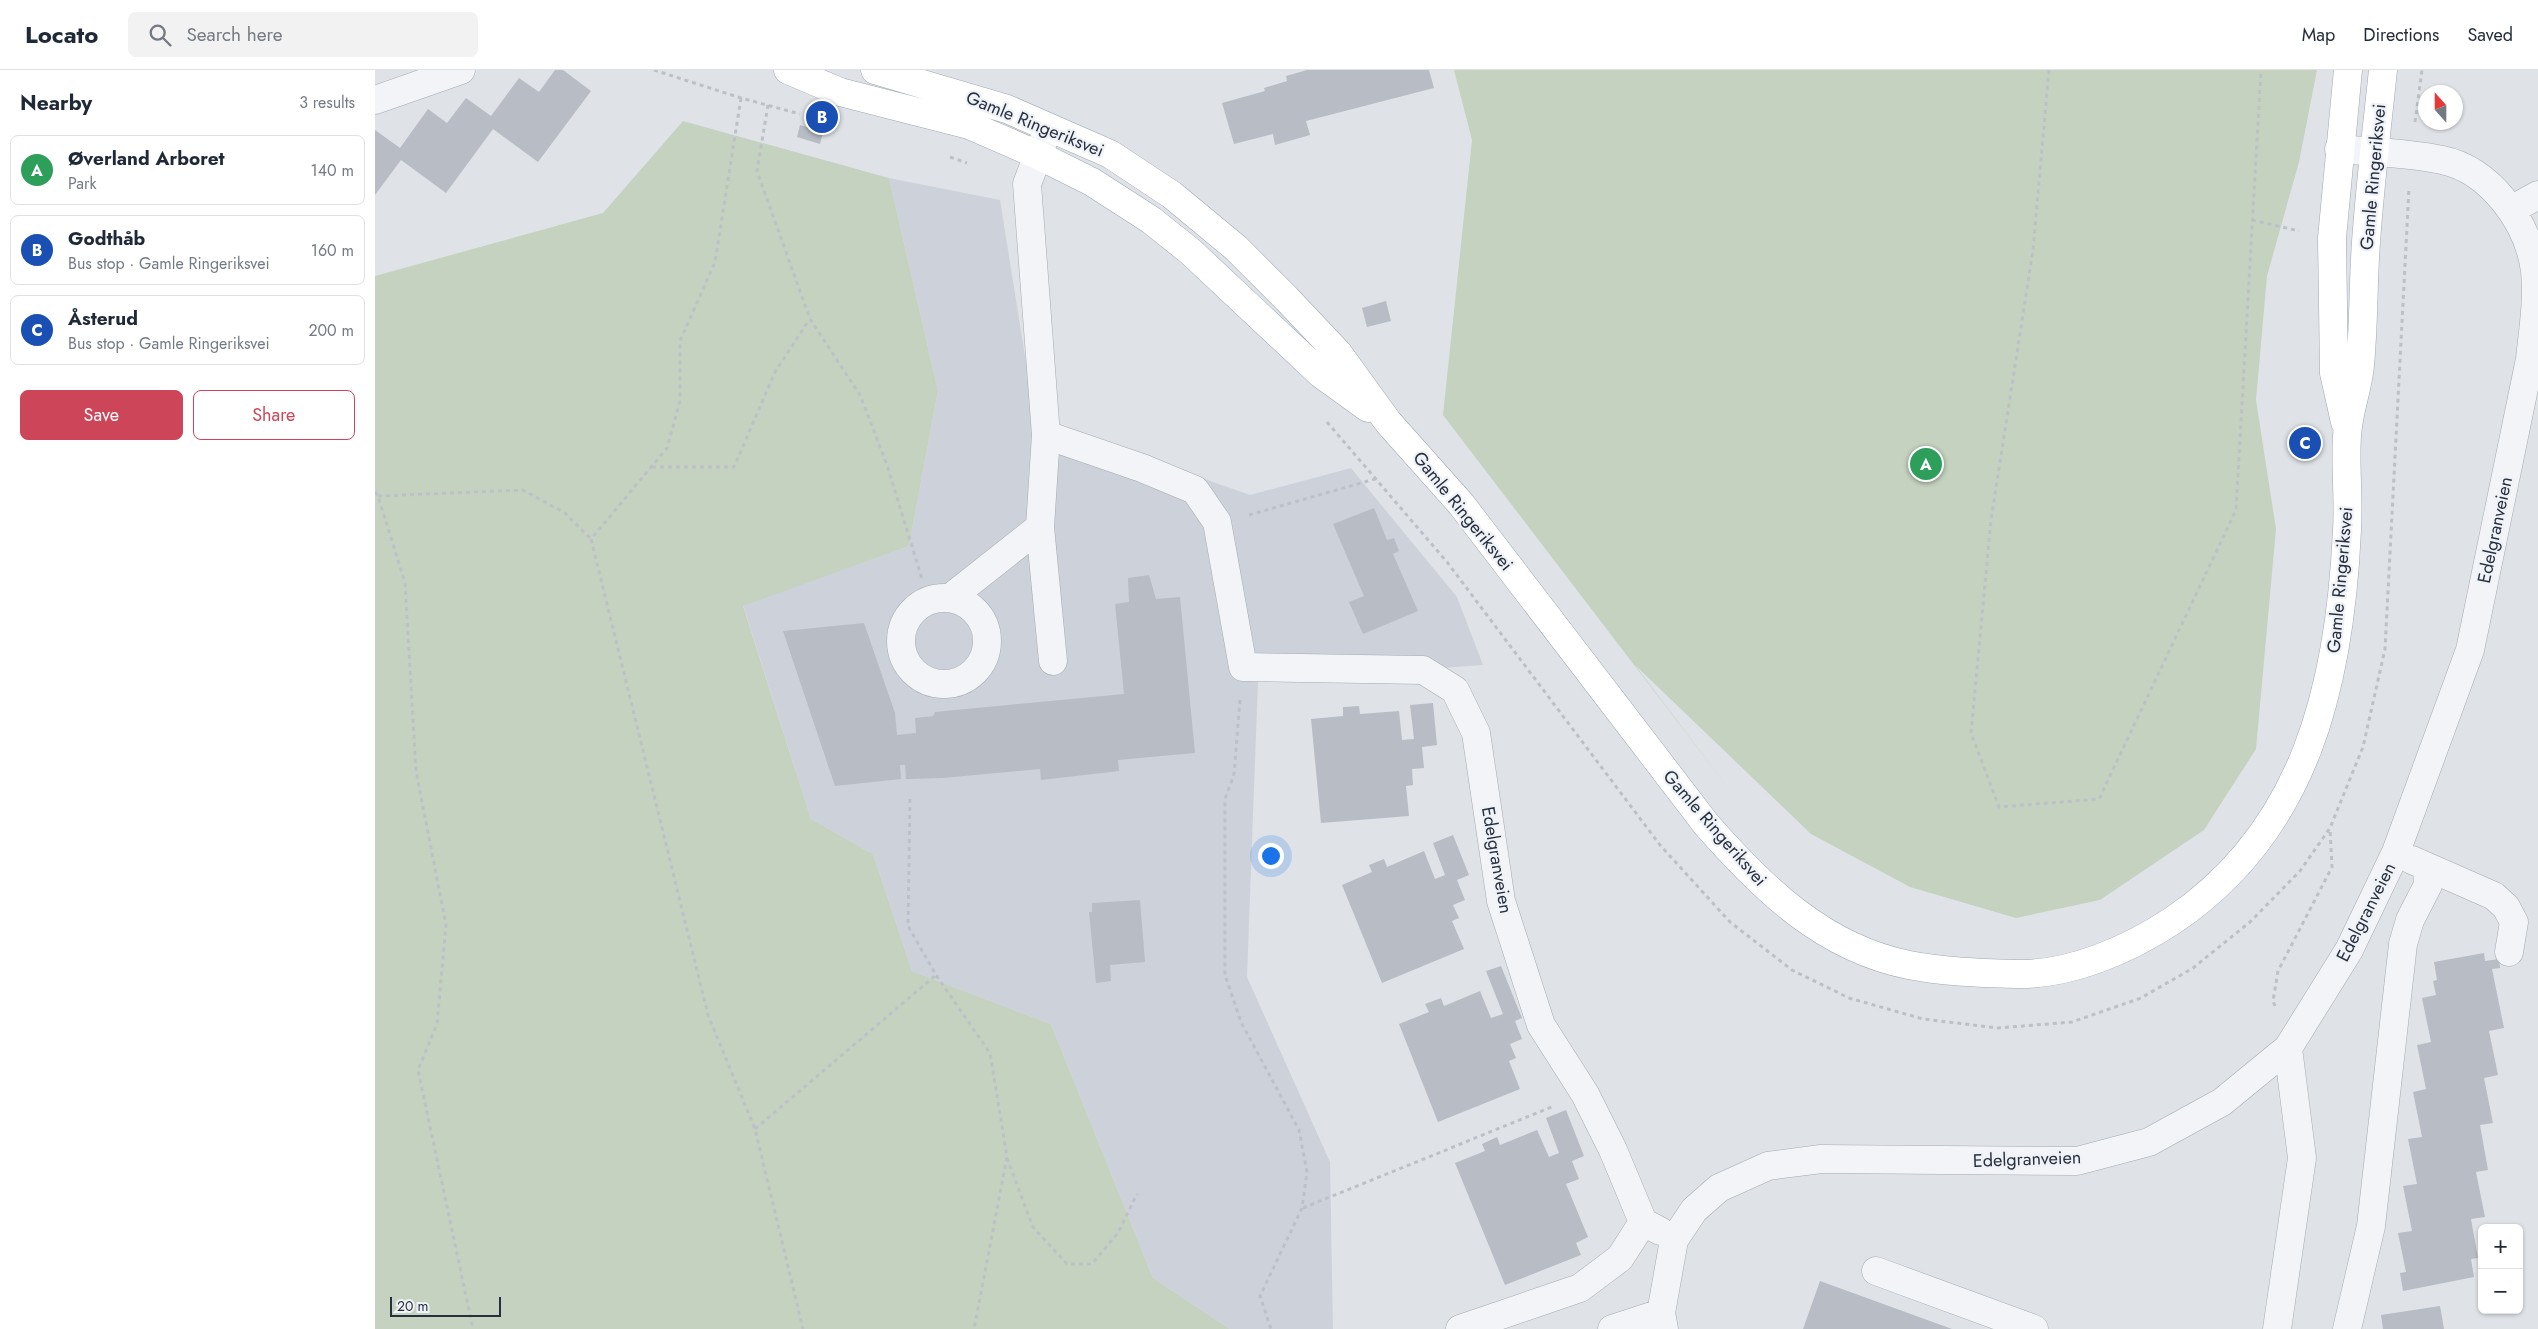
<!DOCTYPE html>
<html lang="en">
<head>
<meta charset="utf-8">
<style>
	body { margin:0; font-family:Jost,sans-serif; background:#f2f2f3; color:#1f2937 }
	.controls { position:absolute; right:15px; bottom:15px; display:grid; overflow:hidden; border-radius:8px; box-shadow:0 1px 4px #0004 }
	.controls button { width:45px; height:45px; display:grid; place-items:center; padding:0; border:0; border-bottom:1px solid #e0e1e3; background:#fff; color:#1f2937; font:25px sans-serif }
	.compass { position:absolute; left:2043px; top:15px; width:45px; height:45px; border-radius:50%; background:#fff; box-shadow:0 1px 4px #0004; rotate:339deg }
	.scale { position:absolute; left:15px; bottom:12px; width:111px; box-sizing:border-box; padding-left:5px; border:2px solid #283040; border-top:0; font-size:14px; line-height:18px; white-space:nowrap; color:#283040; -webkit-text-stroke:4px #eff2f6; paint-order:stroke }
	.you { position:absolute; left:895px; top:785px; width:18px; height:18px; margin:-12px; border:4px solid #fff; border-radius:50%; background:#1a73e8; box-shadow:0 0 0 8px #1a73e833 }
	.badge { display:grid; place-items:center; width:32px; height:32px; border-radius:50%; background:#cd4558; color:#fff; font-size:16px; font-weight:700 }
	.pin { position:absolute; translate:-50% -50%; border:2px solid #fff; box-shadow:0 1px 5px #0006 }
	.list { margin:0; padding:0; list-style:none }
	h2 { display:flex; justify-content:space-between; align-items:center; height:65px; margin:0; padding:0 20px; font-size:21px }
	h2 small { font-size:16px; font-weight:400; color:#747a83 }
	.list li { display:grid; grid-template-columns:32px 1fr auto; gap:15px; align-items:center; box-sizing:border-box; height:70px; margin:0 10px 10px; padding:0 10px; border:1px solid #e0e1e3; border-radius:8px }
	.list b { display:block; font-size:19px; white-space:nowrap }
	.list p { margin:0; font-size:16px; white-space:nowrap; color:#747a83 }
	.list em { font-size:16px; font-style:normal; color:#747a83 }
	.actions { display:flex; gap:10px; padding:15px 20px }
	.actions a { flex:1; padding:11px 0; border:1px solid #cd4558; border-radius:8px; text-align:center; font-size:18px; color:#cd4558 }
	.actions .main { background:#cd4558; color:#fff }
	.icon { flex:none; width:28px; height:28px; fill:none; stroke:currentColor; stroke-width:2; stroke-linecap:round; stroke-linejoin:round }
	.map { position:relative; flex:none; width:2163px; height:1259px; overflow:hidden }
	header { display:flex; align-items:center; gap:30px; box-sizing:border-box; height:70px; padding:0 25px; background:#fff; border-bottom:1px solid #e0e1e3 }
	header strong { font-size:24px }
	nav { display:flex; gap:28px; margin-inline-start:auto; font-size:18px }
	.search { width:350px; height:45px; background:#f2f2f3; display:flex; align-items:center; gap:12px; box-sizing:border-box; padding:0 18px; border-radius:8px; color:#747a83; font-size:19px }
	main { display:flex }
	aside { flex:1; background:#fff }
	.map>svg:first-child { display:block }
	.built { fill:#cdd2da }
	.green { fill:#c5d2c0 }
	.building { fill:#b7bcc5 }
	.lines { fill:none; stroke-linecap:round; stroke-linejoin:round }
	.minor-casing { stroke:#a4aab2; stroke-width:29 }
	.major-casing { stroke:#9fa7b4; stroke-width:29 }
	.path { stroke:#bdc1c7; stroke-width:3; stroke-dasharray:4 4; stroke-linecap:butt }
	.minor { stroke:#f2f4f7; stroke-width:28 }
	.major { stroke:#fff; stroke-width:28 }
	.labels { text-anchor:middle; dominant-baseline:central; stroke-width:4.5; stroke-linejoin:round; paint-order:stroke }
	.street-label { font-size:18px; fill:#283040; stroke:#eff2f6 }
</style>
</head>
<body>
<header>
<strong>Locato</strong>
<div class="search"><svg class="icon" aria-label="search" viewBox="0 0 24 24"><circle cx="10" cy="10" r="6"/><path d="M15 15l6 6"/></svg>Search here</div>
<nav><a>Map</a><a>Directions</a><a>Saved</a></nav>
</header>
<main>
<aside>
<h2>Nearby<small>3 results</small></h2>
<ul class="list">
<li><span class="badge" style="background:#2e9e5b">A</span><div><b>Øverland Arboret</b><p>Park</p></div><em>140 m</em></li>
<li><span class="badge" style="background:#1a4fb4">B</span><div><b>Godthåb</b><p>Bus stop · Gamle Ringeriksvei</p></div><em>160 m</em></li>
<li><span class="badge" style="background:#1a4fb4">C</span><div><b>Åsterud</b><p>Bus stop · Gamle Ringeriksvei</p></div><em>200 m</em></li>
</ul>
<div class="actions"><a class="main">Save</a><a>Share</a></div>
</aside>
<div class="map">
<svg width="2163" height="1259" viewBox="0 0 2163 1259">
	<rect width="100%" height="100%" fill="#dfe3e8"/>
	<path class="built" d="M514 108 625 130 660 349 875 425 976 398 1082 527 1108 595 883 611 872 907 955 1092 958 1259H855L778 1208 676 954 537 901 498 784 436 749 368 535 534 476 563 321Z"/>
	<path class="green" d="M1079 0H1942L1924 92 1892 206 1881 330 1901 459 1881 679 1829 760 1725 830 1641 848 1535 817 1436 764 1260 595 1357 723 1068 345 1097 70Z
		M308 51 514 108 563 321 534 476 368 536 436 749 498 784 537 901 676 954 778 1208 855 1259H0V206L228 143Z"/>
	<path class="building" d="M180 0H188L216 21 163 92 118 59 71 123 26 90 0 125V60L25 78 53 39 72 53 91 28 116 46 144 8 164 22Z
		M932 0H1054L1059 18 931 51 935 65 900 75 898 64 859 74 847 33 890 21 889 18 912 11 911 6Z
		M425 55 448 62 445 74 422 67Z
		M1011 231 1016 251 992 257 987 238Z
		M999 438 1012 470 1019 468 1024 481 1018 484 1043 541 988 564 974 532 989 526 958 454Z
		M774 505 781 529 805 527 820 683 743 690 744 701 666 710 665 699 568 708 531 709 530 695H525L526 709 460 716 408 561 489 553 520 643 522 665 541 663 540 648 558 646 560 642 749 624 740 534 754 532 753 508Z
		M1058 633 1062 675 1047 677 1049 698 1037 699 1038 715 1031 716 1034 746 946 753 936 649 968 646V637L984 636 985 644 1024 641 1027 670 1039 669 1035 635Z
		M1078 765 1094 805 1082 810 1090 830 1078 835 1084 848 1077 851 1089 879 1007 913 967 815 997 802 994 795 1009 789 1012 797 1049 781 1060 809 1070 805 1058 773Z
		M765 830 770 892 735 895 736 911 721 913 714 842H717V833Z
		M2109 883 2110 891 2124 889 2125 898 2117 899 2129 958 2114 961 2123 1005 2109 1008 2118 1053 2105 1055 2113 1100 2101 1102 2110 1147 2096 1149 2103 1188 2096 1189 2099 1207 2028 1221 2025 1203 2031 1202 2023 1163 2037 1161 2028 1116 2042 1114 2033 1069 2047 1067 2038 1022 2051 1019 2042 975 2056 972 2047 928 2061 925 2058 911 2062 910 2059 892Z
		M1126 896 1147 948 1140 951 1147 969 1135 974 1141 988 1134 991 1145 1019 1063 1052 1024 954 1054 942 1050 934 1066 928 1069 936 1105 921 1116 948 1128 944 1111 901Z
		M1191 1040 1209 1086 1197 1091 1204 1109 1191 1114 1213 1167 1201 1173 1206 1185 1130 1215 1080 1093 1110 1081 1107 1074 1122 1067 1125 1075 1162 1060 1174 1087 1184 1083 1171 1048Z
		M1445 1211 1577 1259H1428Z
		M2065 1236 2069 1259H2008L2006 1245Z"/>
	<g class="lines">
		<g class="minor-casing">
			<path id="minor" d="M0 30 86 0
				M671 64 652 114 671 365 665 457 678 591
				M2136 140 2163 125
				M671 365 767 398 820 420 842 452 868 597 1048 600 1080 620 1101 663 1126 831 1166 955 1210 1024 1238 1080 1268 1152
				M575 528 665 457
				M526 571a43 43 0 1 1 86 0a43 43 0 1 1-86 0Z
				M2037 790 2119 826 2131 837 2139 852 2134 882
				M1501 1201 1659 1259
				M1085 1259 1205 1218 1245 1188 1268 1152 1285 1161
				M1237 1259 1286 1243
				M1289 1259 1286 1243 1299 1170 1319 1140 1344 1118 1393 1096 1446 1089 1702 1091 1774 1072 1847 1032 1913 978 1974 880 2021 782 2095 580 2155 289C2158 260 2163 230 2160 201 2154 154 2116 100 2067 90 2034 83 1998 82 1964 79
				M1902 1259 1927 1088 1913 978
				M1972 1259 1996 1156 2028 874 2035 850 2053 815 2052 798"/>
		</g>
		<g class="major-casing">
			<path id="major" d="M413 0 465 22 594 55 663 85 717 112 776 150 816 182 946 304 993 338
				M500 0 632 39 735 84 797 125 861 178 912 229 963 283 1013 352 1086 434 1331 754C1387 818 1448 878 1534 895 1569 902 1606 903 1642 904 1695 905 1753 880 1797 851 1932 761 1965 613 1972 460 1974 429 1970 397 1972 366 1973 342 1983 319 1985 295 1989 254 1988 213 1991 172 1995 115 2002 57 2008 0
				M1970 352 1959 303 1957 168 1973 0"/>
		</g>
		<path class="path" d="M279 0 366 28 425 44
			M1674 0 1658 180 1616 450 1596 663 1624 737 1724 729 1861 440 1886 0
			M366 28 340 192 305 271V331L292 378 216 469 333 945 380 1059 428 1259
			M393 35 382 101 435 249 485 325 512 395 547 509
			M2040 52 2047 0
			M575 87 592 93
			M1877 150 1924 161
			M952 352 1072 492 1285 775 1355 852 1417 900 1474 928 1548 949 1623 958 1697 952 1766 928 1818 898 1875 852 1925 801 1955 758 1988 677 2010 579 2034 118
			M277 397H359L400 302 434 250
			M0 422 3 426 30 513 41 701 71 855 62 954 43 1000 98 1259
			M3 426 148 420 190 443 216 469
			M874 445 1000 409
			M865 630 859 704 850 729V905L866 952 924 1060 932 1102 927 1138 885 1226 896 1259
			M535 729 533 856 561 905 615 983 632 1087 599 1259
			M1900 936 1898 931 1903 901 1957 797 1955 759
			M380 1059 561 905
			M632 1088 658 1157 692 1194H717L743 1163 762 1124
			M928 1138 1179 1036"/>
		<use href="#minor" class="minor"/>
		<use href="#major" class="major"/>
	</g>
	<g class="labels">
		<g class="street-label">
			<text transform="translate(660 54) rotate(22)">Gamle Ringeriksvei</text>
			<text transform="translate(1998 107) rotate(-85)">Gamle Ringeriksvei</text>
			<text transform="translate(1088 441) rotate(51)">Gamle Ringeriksvei</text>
			<text transform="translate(2120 460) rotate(-78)">Edelgranveien</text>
			<text transform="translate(1965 510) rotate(-85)">Gamle Ringeriksvei</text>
			<text transform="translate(1340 758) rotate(49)">Gamle Ringeriksvei</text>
			<text transform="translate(1122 790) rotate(80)">Edelgranveien</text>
			<text transform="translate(1991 842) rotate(-63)">Edelgranveien</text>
			<text transform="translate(1652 1089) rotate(-2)">Edelgranveien</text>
		</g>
	</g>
</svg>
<div class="controls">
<button>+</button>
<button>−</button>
</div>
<svg class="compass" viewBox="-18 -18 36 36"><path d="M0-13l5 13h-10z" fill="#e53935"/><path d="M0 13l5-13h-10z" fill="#747a83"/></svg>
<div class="scale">20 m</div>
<div class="you"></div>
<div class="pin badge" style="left:1551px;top:394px;background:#2e9e5b">A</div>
<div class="pin badge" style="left:447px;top:47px;background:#1a4fb4">B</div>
<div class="pin badge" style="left:1930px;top:373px;background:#1a4fb4">C</div>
</div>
</main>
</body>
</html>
